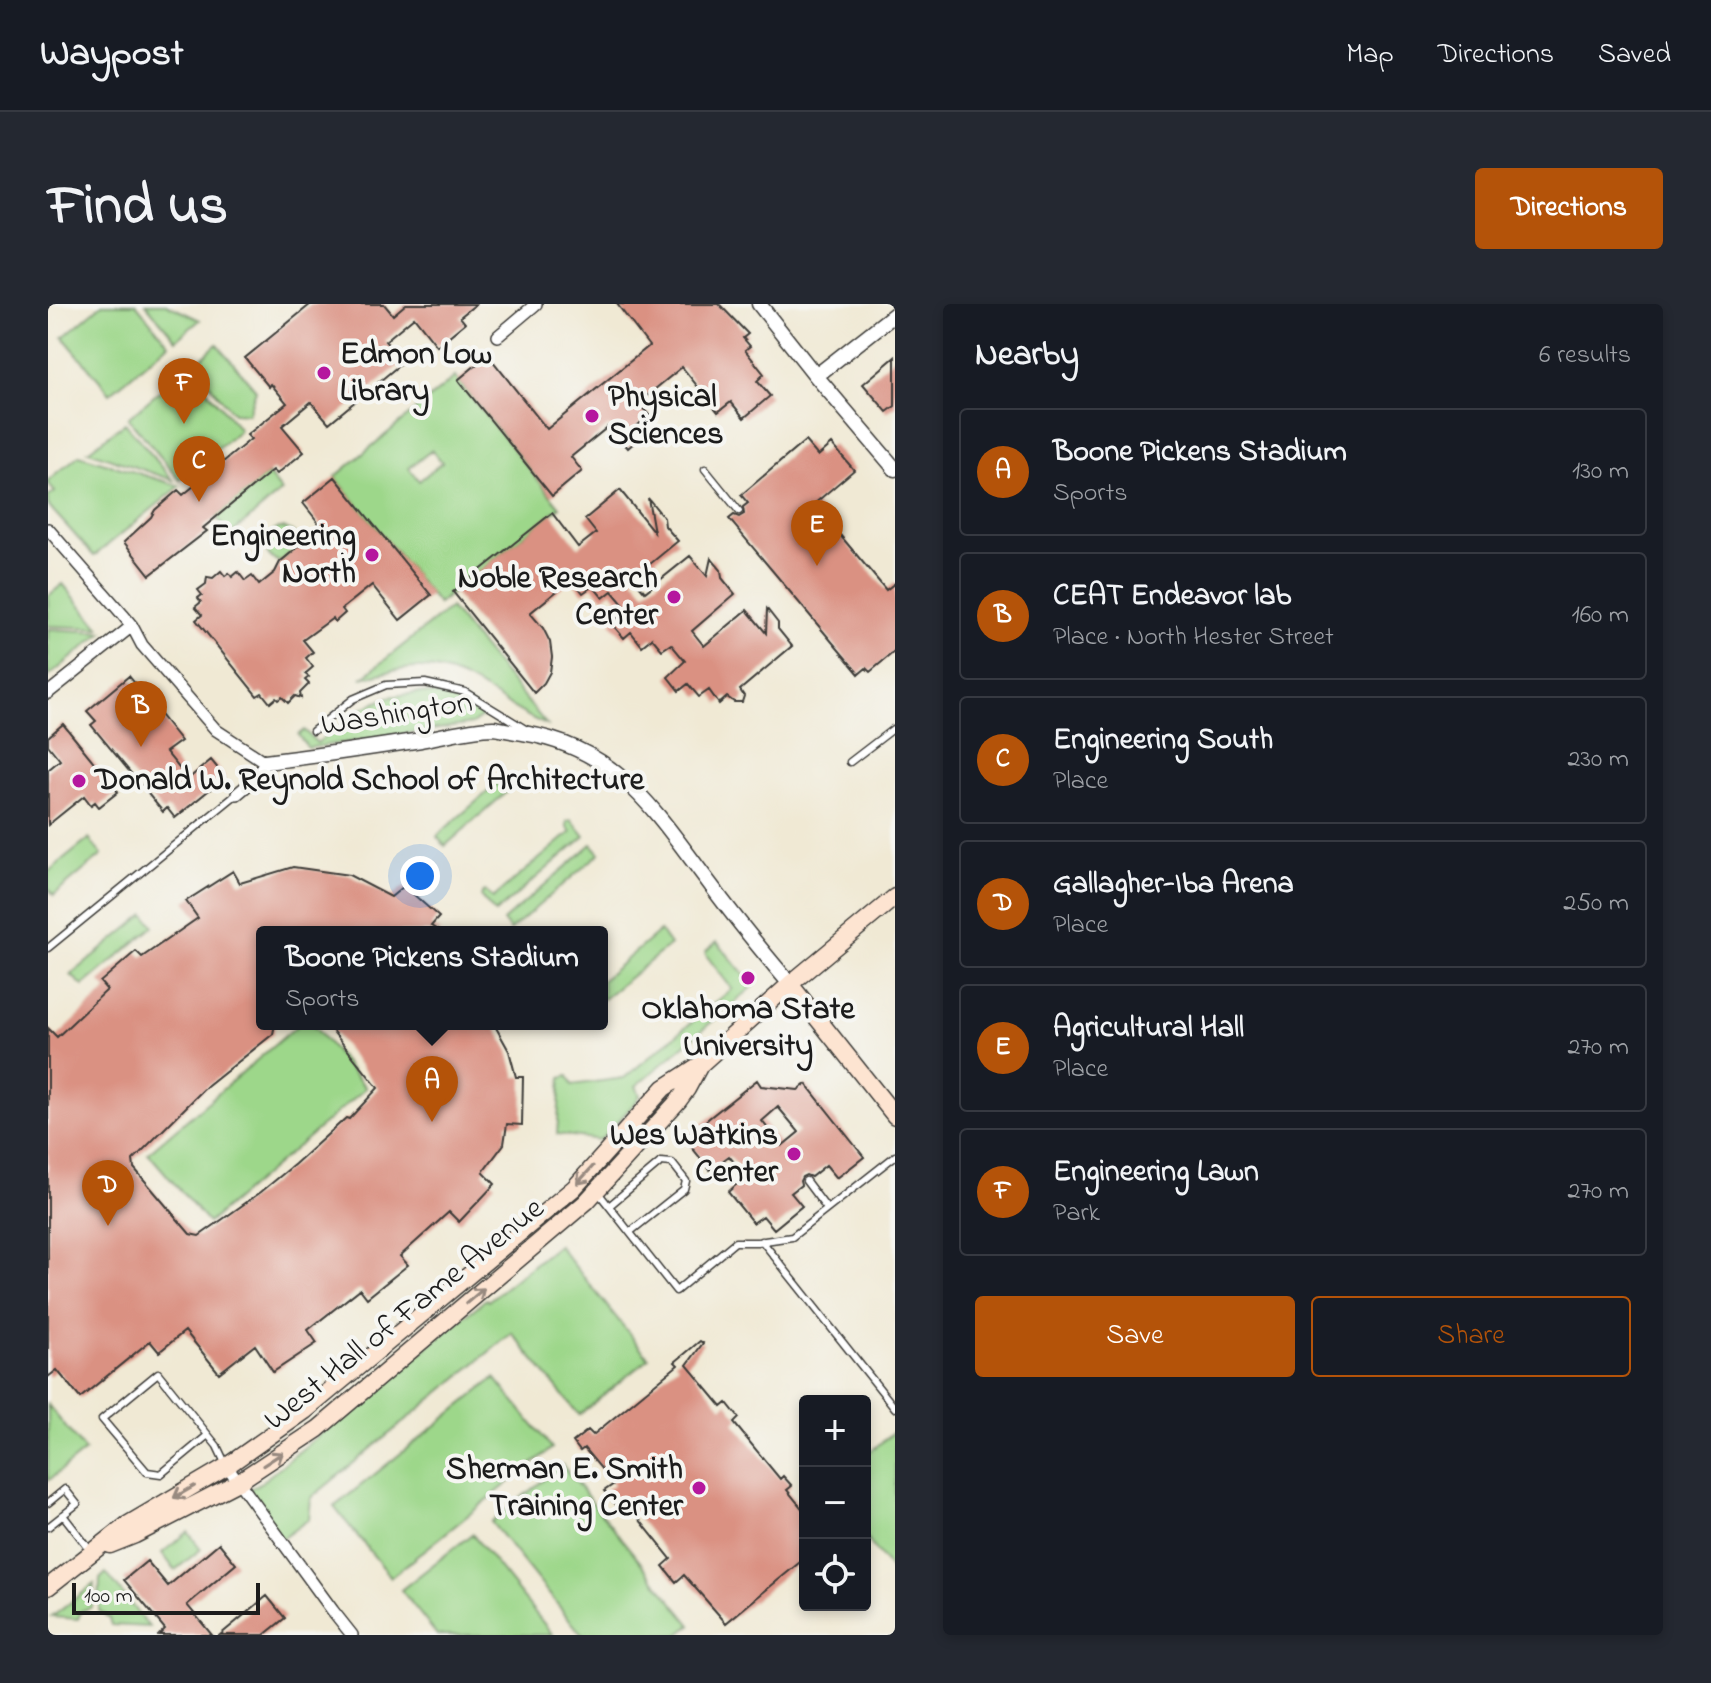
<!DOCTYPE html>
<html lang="en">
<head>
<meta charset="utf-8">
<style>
	body { margin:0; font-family:"Indie Flower",sans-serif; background:#242831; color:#f1f3f6 }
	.controls { position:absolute; right:24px; bottom:24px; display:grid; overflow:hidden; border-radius:8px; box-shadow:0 4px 12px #0003 }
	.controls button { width:72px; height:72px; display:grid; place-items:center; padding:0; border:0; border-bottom:2px solid #363941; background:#171b24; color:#f1f3f6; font:40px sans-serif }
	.scale { position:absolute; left:24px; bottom:20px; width:188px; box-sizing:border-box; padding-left:8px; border:4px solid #1c1c1c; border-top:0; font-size:22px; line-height:28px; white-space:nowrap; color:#1c1c1c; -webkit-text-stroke:6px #f6f6f2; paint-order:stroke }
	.you { position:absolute; left:372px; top:572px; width:28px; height:28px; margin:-20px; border:6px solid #fff; border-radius:50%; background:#1a73e8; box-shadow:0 0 0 12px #1a73e833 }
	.badge { display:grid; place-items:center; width:52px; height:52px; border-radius:50%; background:#b45309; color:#fff; font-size:26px; font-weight:700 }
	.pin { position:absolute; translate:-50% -66px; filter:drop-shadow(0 2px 4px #0008) }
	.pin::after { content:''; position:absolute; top:42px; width:28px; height:24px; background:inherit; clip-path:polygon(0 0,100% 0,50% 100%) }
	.popup { position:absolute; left:208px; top:622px; width:352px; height:104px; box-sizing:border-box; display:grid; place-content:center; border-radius:8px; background:#171b24; filter:drop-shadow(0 2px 6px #0005); font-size:26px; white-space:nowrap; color:#9ea1a6 }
	.popup b { font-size:30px; color:#f1f3f6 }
	.popup::after { content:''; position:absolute; left:50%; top:100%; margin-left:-16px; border:16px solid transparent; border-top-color:#171b24 }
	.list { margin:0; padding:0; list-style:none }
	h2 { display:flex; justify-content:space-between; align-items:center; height:104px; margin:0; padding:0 32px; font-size:34px }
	h2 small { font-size:26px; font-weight:400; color:#9ea1a6 }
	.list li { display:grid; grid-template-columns:52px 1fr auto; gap:24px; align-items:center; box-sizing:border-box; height:128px; margin:0 16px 16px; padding:0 16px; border:2px solid #363941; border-radius:8px }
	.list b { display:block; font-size:30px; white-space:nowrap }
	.list p { margin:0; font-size:26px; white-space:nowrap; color:#9ea1a6 }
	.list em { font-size:26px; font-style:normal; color:#9ea1a6 }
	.actions { display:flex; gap:16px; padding:24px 32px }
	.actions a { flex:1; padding:18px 0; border:2px solid #b45309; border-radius:8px; text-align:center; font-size:28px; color:#b45309 }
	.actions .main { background:#b45309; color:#fff }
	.icon { flex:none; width:44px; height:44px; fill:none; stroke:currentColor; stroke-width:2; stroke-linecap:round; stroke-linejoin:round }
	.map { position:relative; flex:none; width:847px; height:1331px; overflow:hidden; border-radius:8px }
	header { display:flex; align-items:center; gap:48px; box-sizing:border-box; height:112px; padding:0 40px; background:#171b24; border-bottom:2px solid #363941 }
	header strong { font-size:38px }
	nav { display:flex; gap:44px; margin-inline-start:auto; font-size:28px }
	.intro { display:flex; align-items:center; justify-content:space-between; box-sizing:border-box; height:192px; padding:0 48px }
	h1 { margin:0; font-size:56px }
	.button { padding:20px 36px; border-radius:8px; background:#b45309; color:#fff; font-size:28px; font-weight:700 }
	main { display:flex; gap:48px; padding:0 48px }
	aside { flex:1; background:#171b24; border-radius:8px; box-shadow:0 4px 12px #0003 }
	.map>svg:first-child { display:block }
	.green { fill:#9dd78a; stroke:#5c7a53; stroke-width:2; fill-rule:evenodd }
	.building { fill:#da9182; fill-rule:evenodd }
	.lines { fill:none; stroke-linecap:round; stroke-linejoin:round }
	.service-casing { stroke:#3c3b38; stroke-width:9 }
	.minor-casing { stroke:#3c3b38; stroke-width:14 }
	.tertiary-casing { stroke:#3c3b38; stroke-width:17 }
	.secondary-casing { stroke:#3c3b38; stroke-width:19 }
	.service { stroke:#fff; stroke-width:6 }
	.minor { stroke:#fff; stroke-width:11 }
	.tertiary { stroke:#fff; stroke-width:14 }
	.secondary { stroke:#fde4d1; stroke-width:16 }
	.oneway { stroke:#988a80 }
	.poi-dot { fill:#b5179e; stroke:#f6f6f2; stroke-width:3 }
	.labels { text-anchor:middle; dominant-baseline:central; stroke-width:8; stroke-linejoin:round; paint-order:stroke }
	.poi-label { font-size:32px; font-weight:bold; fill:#1c1c1c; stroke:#f6f6f2; text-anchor:end }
	.street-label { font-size:32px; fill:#1c1c1c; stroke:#f6f6f2 }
</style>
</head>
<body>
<header>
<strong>Waypost</strong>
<nav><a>Map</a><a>Directions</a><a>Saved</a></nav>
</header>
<div class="intro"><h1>Find us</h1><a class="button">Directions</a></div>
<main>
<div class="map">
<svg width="847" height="1331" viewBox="0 0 847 1331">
	<rect width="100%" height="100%" fill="#f6f6f2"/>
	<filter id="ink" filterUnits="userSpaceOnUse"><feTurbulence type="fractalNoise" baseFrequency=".0125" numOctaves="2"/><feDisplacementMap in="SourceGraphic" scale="16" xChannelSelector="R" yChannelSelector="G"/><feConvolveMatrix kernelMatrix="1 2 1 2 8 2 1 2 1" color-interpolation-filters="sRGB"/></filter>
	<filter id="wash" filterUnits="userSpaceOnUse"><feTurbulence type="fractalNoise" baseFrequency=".006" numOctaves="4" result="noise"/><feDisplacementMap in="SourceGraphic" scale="32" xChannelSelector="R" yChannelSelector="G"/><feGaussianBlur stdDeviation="1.8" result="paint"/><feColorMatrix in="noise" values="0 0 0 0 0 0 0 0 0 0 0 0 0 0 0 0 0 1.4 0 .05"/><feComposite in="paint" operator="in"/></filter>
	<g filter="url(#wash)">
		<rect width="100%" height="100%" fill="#f0e9d4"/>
		<path class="green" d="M54 0H88L121 40 62 89 15 33Z
			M98 0H118L152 16 128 36Z
			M169 40 208 86 200 110 185 109 146 61Z
			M140 63 192 126 132 176 80 114Z
			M407 73 512 203 390 300 287 173ZM384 146 394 158 371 177 361 164Z
			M77 119 125 176 40 147Z
			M31 151 132 182 46 252 0 201V193L7 188 0 180V177Z
			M220 170 234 187 182 231 168 213Z
			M231 224C243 224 251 230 251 242L232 258C219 254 214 243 220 231Z
			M15 280 52 324 0 322V292Z
			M402 304 499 421C455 405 420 362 370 364 351 364 332 370 314 374Z
			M0 325 55 328 0 373Z
			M369 389C392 391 419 391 435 412L424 420 260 444 250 431 256 426 269 439 315 404 340 393Z
			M467 471 471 477 397 542 389 533 391 530 458 472Z
			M524 516 537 532 447 609 433 593 434 589 437 587 445 594 523 528 519 522V517Z
			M41 535 54 551 6 591 0 584V568Z
			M544 540 552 549 462 626 455 617Z
			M97 610 106 622 35 682 23 671Z
			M612 627 622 641 554 696V676Z
			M669 638 706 682 588 782 592 791 588 798 552 836 509 830 513 774 520 772 524 781 576 774 684 685 658 651V647Z
			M251 720H264L318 784 160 919 100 849Z
			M510 941 601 1054 531 1111 464 1029 263 1194 261 1215 232 1236 197 1188 215 1177 438 995 440 997Z
			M447 1074 504 1144 343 1273 286 1203Z
			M0 1101 37 1147 0 1177Z
			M847 1127V1271L817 1233V1152Z
			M514 1161 643 1321 630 1331H534L443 1218Z
			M140 1228 153 1245 127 1266 114 1249Z
			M424 1230 505 1331H389L353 1286Z
			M58 1269 101 1323 63 1321 61 1314 51 1307 52 1275Z
			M46 1280 44 1303 33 1307 30 1315 4 1313Z"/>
		<g id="blocks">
			<path class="building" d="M263 0H336L345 11 358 0H428L412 13 417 19 389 42 366 13 337 37 355 58 281 119 263 98 234 122 256 148 229 170 225 166 155 224 159 227 102 271 76 238 103 213 107 206 130 186 135 191 203 135 199 131 239 99 223 80 221 83 197 54Z
				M569 0H671L700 30 695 34 702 42 697 46 716 70 709 77 722 92 696 114 683 98 670 108 634 63 590 99 601 111 589 122 596 130 580 144 561 122 523 153 534 167 504 192 410 76 440 51 499 125 601 42Z
				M847 53V102L839 108 815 80Z
				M757 137 770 152 784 140 806 166 766 200 838 286 847 279V347L822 368 818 364 811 370 681 215 686 211 691 213 696 210 695 203 700 199 693 191Z
				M287 173 383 291 352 316 324 281 294 305 297 309 287 318 285 314 255 336 265 348 258 354 265 363 257 370 261 373 257 376 261 380 252 389 253 394 247 392 240 399 234 393 230 396 228 394 222 399 214 389 209 392 148 316 154 311 147 303 153 298 150 294 154 291 150 286 158 280 159 273 165 274 173 267 177 272 181 269 184 273 190 268 197 277 204 272 211 281 227 268 232 258 251 242 261 240 277 227 255 199Z
				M572 186 606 228 600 194 616 214 617 222 630 237 585 274 597 288 642 252 659 272 663 254 673 266 674 274 687 290 644 327 656 342 699 306 718 329 719 305 730 319V325L744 342 692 386 696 392 694 398H686L679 393 671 400 661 386 651 393 640 380 631 387 620 373 637 357 623 340 614 346 604 334 594 342 583 328 576 334 563 319 580 306 564 287 555 294 545 282 535 289 524 275 482 309 495 324 502 338 504 353 502 368 496 379 486 389 405 288 504 209 530 243 548 229 537 215Z
				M81 372 133 437 118 448 140 475 163 456 177 473 127 514 119 504 115 508 43 421 48 417 39 407Z
				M15 420 70 488 51 503 47 498 43 501 36 492 0 521V466L12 456 0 441V433Z
				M245 563 301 571 343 593 356 582 391 613 383 622 393 628H214V720H227L225 730 155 786 85 856 86 864 142 930 151 932 213 888 247 860 298 814 301 815 330 784 279 720H446L461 747 468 773H475L474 821 459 820 456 840 435 868 447 880 411 918 401 908 352 952 360 961 319 994 312 985 260 1026 269 1039 225 1068 207 1041 171 1069 137 1027 111 1048 102 1037 32 1094 9 1066 0 1073V724L9 733 59 686 52 678 88 647 94 653 150 614 138 597 185 567 192 579Z
				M709 776 713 782 750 786 758 780 816 853 789 874 778 861 763 873 758 871 754 873 752 877 753 881 743 889 754 902 726 925 715 912 705 919 680 888 698 872 681 852 662 866 636 834ZM730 803 751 828 734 842 714 817Z
				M652 1037 655 1039 639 1061 674 1103 679 1099 691 1114 686 1119 732 1175 735 1172 744 1182 739 1186 757 1208V1254L678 1319 636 1271 628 1278 615 1262 623 1255 583 1205 576 1211 556 1187 566 1180 536 1144 532 1147 525 1138 540 1126 545 1131 630 1061 627 1058Z
				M171 1239 188 1260 139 1301 164 1331H111L117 1325 76 1276 99 1257 120 1282Z
				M219 1292 237 1314 216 1331H172Z"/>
		</g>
	</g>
	<g filter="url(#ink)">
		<use href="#blocks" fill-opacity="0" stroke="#3c3b38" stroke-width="2"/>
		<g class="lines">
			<g class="service-casing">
				<path id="service" d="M657 165 691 207
					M265 427 305 395 338 381 377 379 417 388 479 426
					M802 458 845 425H847
					M0 644 189 490
					M758 877 779 905
					M549 887 628 987 687 938H710L744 933 847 852
					M561 902 613 858 624 859 638 877 636 885 582 928
					M714 937 847 1104
					M160 1131 113 1170 99 1168 54 1115 110 1069 169 1142 178 1161
					M0 1199 17 1185 29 1200 0 1223
					M15 1211 42 1246"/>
			</g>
			<g class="minor-casing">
				<path id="minor" d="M450 32 488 0
					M0 225 75 311 84 322 94 341 168 426 217 458 207 475 189 490
					M0 389 84 322
					M179 1162 285 1307 304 1331"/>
			</g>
			<g class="tertiary-casing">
				<path id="tertiary" d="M711 0 768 72 847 165
					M768 72 847 10
					M217 458C269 452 321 444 373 436 393 432 426 424 445 424 455 425 465 428 475 429 571 444 608 509 662 580 687 614 714 647 742 680"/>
			</g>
			<g class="secondary-casing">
				<path id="secondary" d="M742 680 847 812
					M62 1241 87 1231 190 1178 270 1125 538 898 631 796 639 785 652 761
					M0 1283 79 1221 179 1162 257 1107 526 884 616 784 653 760 742 680 847 593"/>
			</g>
			<use href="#service" class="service"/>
			<use href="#minor" class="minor"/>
			<use href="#tertiary" class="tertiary"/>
			<use href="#secondary" class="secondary"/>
		</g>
		<defs><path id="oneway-shaft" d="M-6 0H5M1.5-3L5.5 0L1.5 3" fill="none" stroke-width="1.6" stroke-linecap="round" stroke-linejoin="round" transform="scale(2)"/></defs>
		<g class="oneway">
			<use href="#oneway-shaft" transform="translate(537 871) rotate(132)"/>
			<use href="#oneway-shaft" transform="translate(427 992) rotate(-40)"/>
			<use href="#oneway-shaft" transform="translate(225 1155) rotate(-33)"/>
			<use href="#oneway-shaft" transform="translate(136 1188) rotate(150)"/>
		</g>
	</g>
	<g class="poi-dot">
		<circle cx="276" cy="69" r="8"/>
		<circle cx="544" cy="112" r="8"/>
		<circle cx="324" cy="251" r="8"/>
		<circle cx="626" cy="293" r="8"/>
		<circle cx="31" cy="477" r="8"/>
		<circle cx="700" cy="674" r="8"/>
		<circle cx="746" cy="850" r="8"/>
		<circle cx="651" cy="1184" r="8"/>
	</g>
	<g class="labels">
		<g class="poi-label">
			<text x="292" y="51" text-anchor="start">Edmon Low<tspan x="292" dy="37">Library</tspan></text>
			<text x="560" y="94" text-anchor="start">Physical<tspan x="560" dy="37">Sciences</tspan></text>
			<text x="308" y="233">Engineering<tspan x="308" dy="37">North</tspan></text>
			<text x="610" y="275">Noble Research<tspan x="610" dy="37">Center</tspan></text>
			<text x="47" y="477" text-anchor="start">Donald W. Reynold School of Architecture</text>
			<text x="700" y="706" text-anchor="middle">Oklahoma State<tspan x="700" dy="37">University</tspan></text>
			<text x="730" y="832">Wes Watkins<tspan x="730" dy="37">Center</tspan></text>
			<text x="635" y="1166">Sherman E. Smith<tspan x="635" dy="37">Training Center</tspan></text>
		</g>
		<g class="street-label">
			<text transform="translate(349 411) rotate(-9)">Washington</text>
			<text transform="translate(357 1011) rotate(-39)">West Hall of Fame Avenue</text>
		</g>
	</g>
</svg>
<div class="controls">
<button>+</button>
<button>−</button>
<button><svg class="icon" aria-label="locate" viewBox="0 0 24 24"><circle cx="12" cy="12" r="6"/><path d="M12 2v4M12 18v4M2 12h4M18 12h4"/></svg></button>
</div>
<div class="scale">100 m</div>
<div class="you"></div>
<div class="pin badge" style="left:384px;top:818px">A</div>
<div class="popup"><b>Boone Pickens Stadium</b>Sports</div>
<div class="pin badge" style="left:93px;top:443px">B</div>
<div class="pin badge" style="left:151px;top:198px">C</div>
<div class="pin badge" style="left:60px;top:922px">D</div>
<div class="pin badge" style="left:769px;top:262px">E</div>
<div class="pin badge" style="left:136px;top:120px">F</div>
</div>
<aside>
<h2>Nearby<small>6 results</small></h2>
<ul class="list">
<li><span class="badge">A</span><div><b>Boone Pickens Stadium</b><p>Sports</p></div><em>130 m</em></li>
<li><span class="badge">B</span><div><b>CEAT Endeavor lab</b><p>Place · North Hester Street</p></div><em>160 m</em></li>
<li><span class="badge">C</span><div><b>Engineering South</b><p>Place</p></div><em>230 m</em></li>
<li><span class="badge">D</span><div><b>Gallagher-Iba Arena</b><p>Place</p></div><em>250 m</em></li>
<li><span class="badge">E</span><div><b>Agricultural Hall</b><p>Place</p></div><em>270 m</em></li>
<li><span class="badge">F</span><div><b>Engineering Lawn</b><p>Park</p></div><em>270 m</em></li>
</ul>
<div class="actions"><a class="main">Save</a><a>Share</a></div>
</aside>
</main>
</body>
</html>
